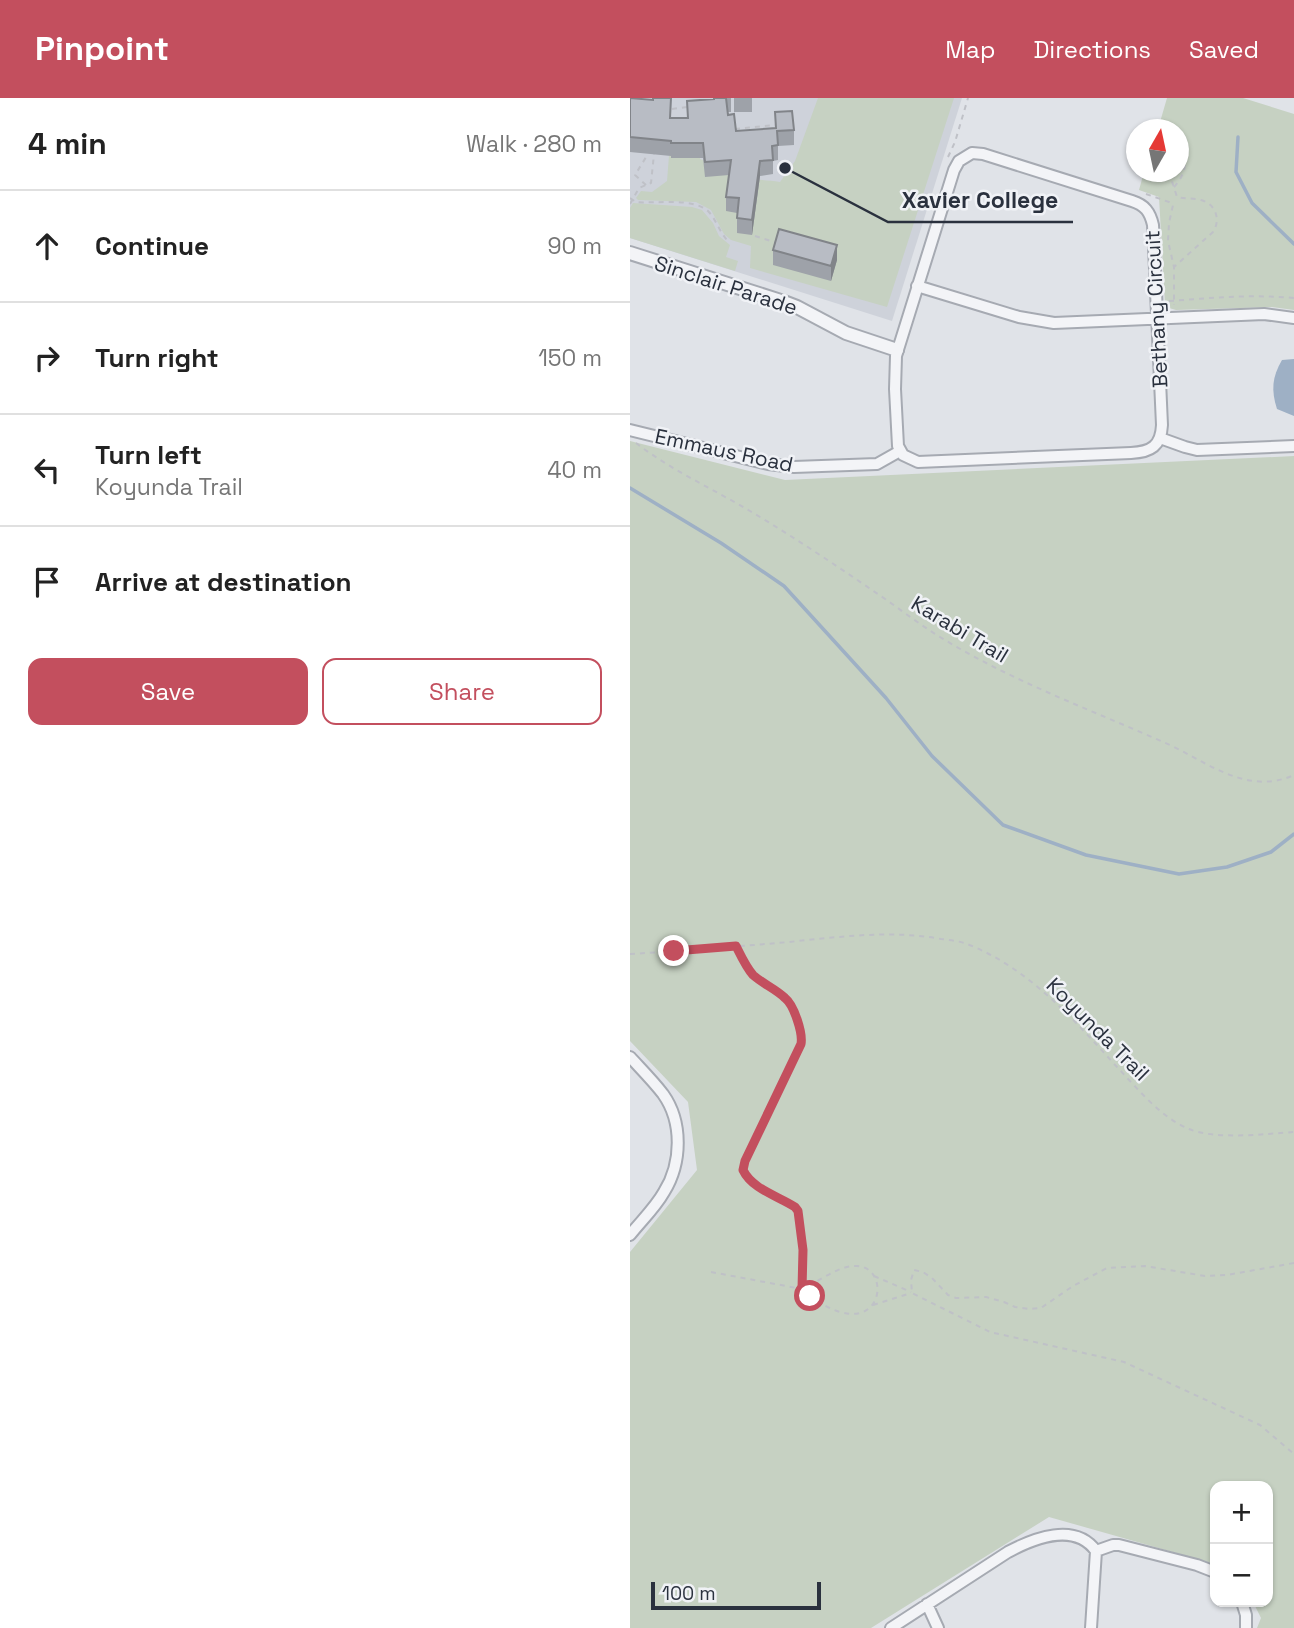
<!DOCTYPE html>
<html lang="en">
<head>
<meta charset="utf-8">
<style>
	body { margin:0; font-family:"Space Grotesk",sans-serif; background:#f2f2f2; color:#222 }
	.controls { position:absolute; right:21px; bottom:21px; display:grid; overflow:hidden; border-radius:14px; box-shadow:0 2px 5px #0004 }
	.controls button { width:63px; height:63px; display:grid; place-items:center; padding:0; border:0; border-bottom:2px solid #e0e0e0; background:#fff; color:#222; font:35px sans-serif }
	.compass { position:absolute; left:496px; top:21px; width:63px; height:63px; border-radius:50%; background:#fff; box-shadow:0 2px 5px #0004; rotate:9deg }
	.scale { position:absolute; left:21px; bottom:18px; width:170px; box-sizing:border-box; padding-left:7px; border:4px solid #2a313e; border-top:0; font-size:19px; line-height:24px; white-space:nowrap; color:#2a313e; -webkit-text-stroke:5px #f0f2f6; paint-order:stroke }
	.stop { position:absolute; width:21px; height:21px; margin:-16px; border:5px solid #c34f5e; border-radius:50%; background:#fff }
	.stop.end { background:#c34f5e; border-color:#fff; box-shadow:0 2px 7px #0008 }
	.list { margin:0; padding:0; list-style:none }
	h2 { display:flex; justify-content:space-between; align-items:center; height:91px; margin:0; padding:0 28px; font-size:30px }
	h2 small { font-size:23px; font-weight:400; color:#767676 }
	.list li { display:grid; grid-template-columns:46px 1fr auto; gap:21px; align-items:center; box-sizing:border-box; height:112px; padding:0 28px; border-top:2px solid #e0e0e0 }
	.list b { display:block; font-size:26px; white-space:nowrap }
	.list p { margin:0; font-size:23px; white-space:nowrap; color:#767676 }
	.list em { font-size:23px; font-style:normal; color:#767676 }
	.actions { display:flex; gap:14px; padding:21px 28px }
	.actions a { flex:1; padding:16px 0; border:2px solid #c34f5e; border-radius:14px; text-align:center; font-size:24px; color:#c34f5e }
	.actions .main { background:#c34f5e; color:#fff }
	.icon { flex:none; width:38px; height:38px; fill:none; stroke:currentColor; stroke-width:2; stroke-linecap:round; stroke-linejoin:round }
	.map { position:relative; flex:none; width:664px; height:1530px; overflow:hidden }
	header { display:flex; align-items:center; gap:42px; box-sizing:border-box; height:98px; padding:0 35px; background:#c34f5e; color:#fff }
	header strong { font-size:33px }
	nav { display:flex; gap:38px; margin-inline-start:auto; font-size:24px }
	main { display:flex }
	aside { flex:1; background:#fff }
	.map>svg:first-child { display:block }
	.built { fill:#ced2da }
	.green { fill:#c6d1c2 }
	.water { fill:#9eb0c5 }
	.lines { fill:none; stroke-linecap:round; stroke-linejoin:round }
	.stream { stroke:#9eb0c5; stroke-width:3.5 }
	.minor-casing { stroke:#a6aab2; stroke-width:14 }
	.tertiary-casing { stroke:#a6aab2; stroke-width:16 }
	.path { stroke:#bfc1c7; stroke-width:2; stroke-dasharray:5 5; stroke-linecap:butt }
	.minor { stroke:#f3f4f7; stroke-width:10 }
	.tertiary { stroke:#f3f4f7; stroke-width:12 }
	.wall { fill:#9ea2a9 }
	.shaded-wall { fill:#818489 }
	.building { fill:#b8bcc4; stroke:#818489; stroke-width:2 }
	.route { stroke:#c34f5e; stroke-width:9 }
	.labels { text-anchor:middle; dominant-baseline:central; stroke-width:5; stroke-linejoin:round; paint-order:stroke }
	.street-label { font-size:21px; fill:#2a313e; stroke:#f0f2f6 }
	.leader { fill:none; stroke:#2a313e; stroke-width:2.5 }
	.callout-dot { fill:#2a313e; stroke:#f0f2f6; stroke-width:2.5 }
	.callout-label { font-size:23px; text-anchor:middle; font-weight:bold; fill:#2a313e; stroke:#f0f2f6; stroke-width:5; stroke-linejoin:round; paint-order:stroke }
</style>
</head>
<body>
<header>
<strong>Pinpoint</strong>
<nav><a>Map</a><a>Directions</a><a>Saved</a></nav>
</header>
<main>
<aside>
<h2>4 min<small>Walk · 280 m</small></h2>
<ul class="list">
<li><svg class="icon" aria-label="ahead" viewBox="0 0 24 24"><path d="M12 20V5M6 11l6-6 6 6"/></svg><div><b>Continue</b></div><em>90 m</em></li>
<li><svg class="icon" aria-label="right" viewBox="0 0 24 24"><path d="M7 20v-9h11M14 6l5 5-5 5"/></svg><div><b>Turn right</b></div><em>150 m</em></li>
<li><svg class="icon" aria-label="left" viewBox="0 0 24 24"><path d="M17 20v-9H6M10 6l-5 5 5 5"/></svg><div><b>Turn left</b><p>Koyunda Trail</p></div><em>40 m</em></li>
<li><svg class="icon" aria-label="arrive" viewBox="0 0 24 24"><path d="M6 21V4h12l-3 4 3 4H6"/></svg><div><b>Arrive at destination</b></div></li>
</ul>
<div class="actions"><a class="main">Save</a><a>Share</a></div>
</aside>
<div class="map">
<svg width="664" height="1530" viewBox="0 0 664 1530">
	<rect width="100%" height="100%" fill="#e0e3e8"/>
	<path class="built" d="M0 0H332L262 223 0 140Z"/>
	<path class="green" d="M188 0H324L257 209 120 170 121 148 101 142 94 136 81 112 66 104 8 102 6 100 11 93 22 94 37 83 39 58 70 56V61C89 68 107 76 127 81 134 83 142 82 150 84L165 63Z
		M537 0H613L664 16V212L642 209 546 212 539 210 535 206 529 99 509 92 514 74H548V32L528 31Z
		M3 105 62 109 72 112 83 125 89 138 100 147 96 159 108 163 105 173 0 140V110Z
		M0 343 155 382 664 358V1530H627L631 1520 623 1504H638V1388H585V1466L419 1419 241 1530H0V1154L67 1072 58 1004 0 943Z"/>
	<path class="water" d="M664 261V318L647 311C641 292 642 279 652 262Z"/>
	<g class="lines">
		<path class="stream" d="M608 39 606 74 622 105 664 146
			M0 390 91 445 154 488 256 600 302 658 373 727 456 757 549 776 597 769 641 754 664 736"/>
		<g class="minor-casing">
			<path id="minor" d="M342 55 353 56 502 103C515 107 520 114 523 127L532 327C531 348 521 354 501 355L288 364 273 357 268 348 265 291 266 258 324 72 329 63Z
				M287 188 389 219 424 225 634 216 664 220
				M0 332 138 366 164 369 247 366 270 353
				M530 340 555 349 567 352 664 348
				M0 959C11 971 23 983 33 996 53 1024 52 1065 34 1094 25 1110 11 1123 0 1137
				M612 1504 616 1517V1530
				M297 1506 308 1530
				M261 1530 378 1454C404 1440 445 1424 466 1453L483 1447H489L567 1467 585 1474
				M461 1530 466 1453"/>
		</g>
		<g class="tertiary-casing">
			<path id="tertiary" d="M0 155 154 204 167 209 216 235 267 252"/>
		</g>
		<path class="path" d="M42 11 57 9
			M105 31 145 27
			M318 59 325 44 338 0
			M539 74 547 99C555 101 563 100 571 102 586 106 591 122 583 134L544 169
			M16 87 5 77 18 56
			M544 89C557 74 558 64 548 46
			M516 96 539 104 543 107 539 125 538 143 544 169V207
			M0 100 6 104C25 106 62 99 78 113 87 122 89 135 100 145
			M0 106 9 90 21 85 24 56
			M125 138 147 145
			M539 203C581 200 622 196 664 200
			M6 345C41 372 83 391 120 413 167 441 213 472 258 503 275 515 292 528 310 539 380 582 456 610 531 643 574 661 615 699 664 677
			M0 856C49 853 99 849 148 845 202 840 257 831 311 841 320 842 329 843 337 846 399 870 444 922 487 969 508 991 530 1019 559 1031 585 1042 635 1036 664 1034
			M664 1165 597 1177 575 1178 515 1168 477 1170 443 1188 411 1210 399 1211 385 1209 374 1204 356 1199 326 1200 318 1197 302 1180 293 1174 284 1172 281 1182 282 1195 360 1234 494 1264 630 1327 664 1356
			M81 1174 172 1191C189 1184 208 1167 227 1168 258 1169 255 1227 210 1214 196 1210 183 1200 172 1191L173 1151 168 1113 165 1109C148 1098 122 1091 113 1071L115 1063 164 962 172 940 169 929 158 901 123 876 106 849
			M244 1178 281 1194
			M243 1207 281 1195"/>
		<use href="#minor" class="minor"/>
		<use href="#tertiary" class="tertiary"/>
	</g>
	<path class="wall" d="M0 0 41 20H57V3L84 1 83 0H101V14H98V17L106 33 145 30V14L164 32V47L148 48V62L143 63V76L130 78 122 137 107 135V115L96 113V99L99 77 75 79 73 60H41V58L0 54Z
		M104 0H122V14H104Z
		M143 152 207 162 201 183 143 167Z"/>
	<path class="shaded-wall" d="M130 63V78L122 137V122Z
		M207 147V162L201 183V168Z"/>
	<path class="building" d="M0 0 23 2V0H41L40 20H58L57 3 84 1V0H96L98 17 104 16 106 33 146 30 145 14 162 13 164 32 147 33 148 47 142 48 143 62 130 63 122 122 107 120 109 100 96 99 101 62 75 64 73 45H41V43L0 39Z
		M149 131 207 147 201 168 143 152Z"/>
	<g class="lines">
		<path class="route" d="M44 853 106 848C111 858 116 869 123 877 133 886 146 891 155 900 164 907 173 935 171 946L115 1063 113 1072C122 1091 148 1098 165 1109L168 1113 173 1152 172 1191 180 1198"/>
	</g>
	<g class="labels">
		<g class="street-label">
			<text transform="translate(96 187) rotate(18)">Sinclair Parade</text>
			<text transform="translate(526 211) rotate(-93)">Bethany Circuit</text>
			<text transform="translate(94 352) rotate(12)">Emmaus Road</text>
			<text transform="translate(330 531) rotate(31)">Karabi Trail</text>
			<text transform="translate(468 931) rotate(45)">Koyunda Trail</text>
		</g>
	</g>
	<path class="leader" d="M155 70L258 124H443"/>
	<circle class="callout-dot" cx="155" cy="70" r="7"/>
	<g class="callout-label">
		<text x="350" y="110">Xavier College</text>
	</g>
</svg>
<div class="controls">
<button>+</button>
<button>−</button>
</div>
<svg class="compass" viewBox="-18 -18 36 36"><path d="M0-13l5 13h-10z" fill="#e53935"/><path d="M0 13l5-13h-10z" fill="#767676"/></svg>
<div class="scale">100 m</div>
<div class="stop" style="left:180px;top:1198px"></div>
<div class="stop end" style="left:44px;top:853px"></div>
</div>
</main>
</body>
</html>
